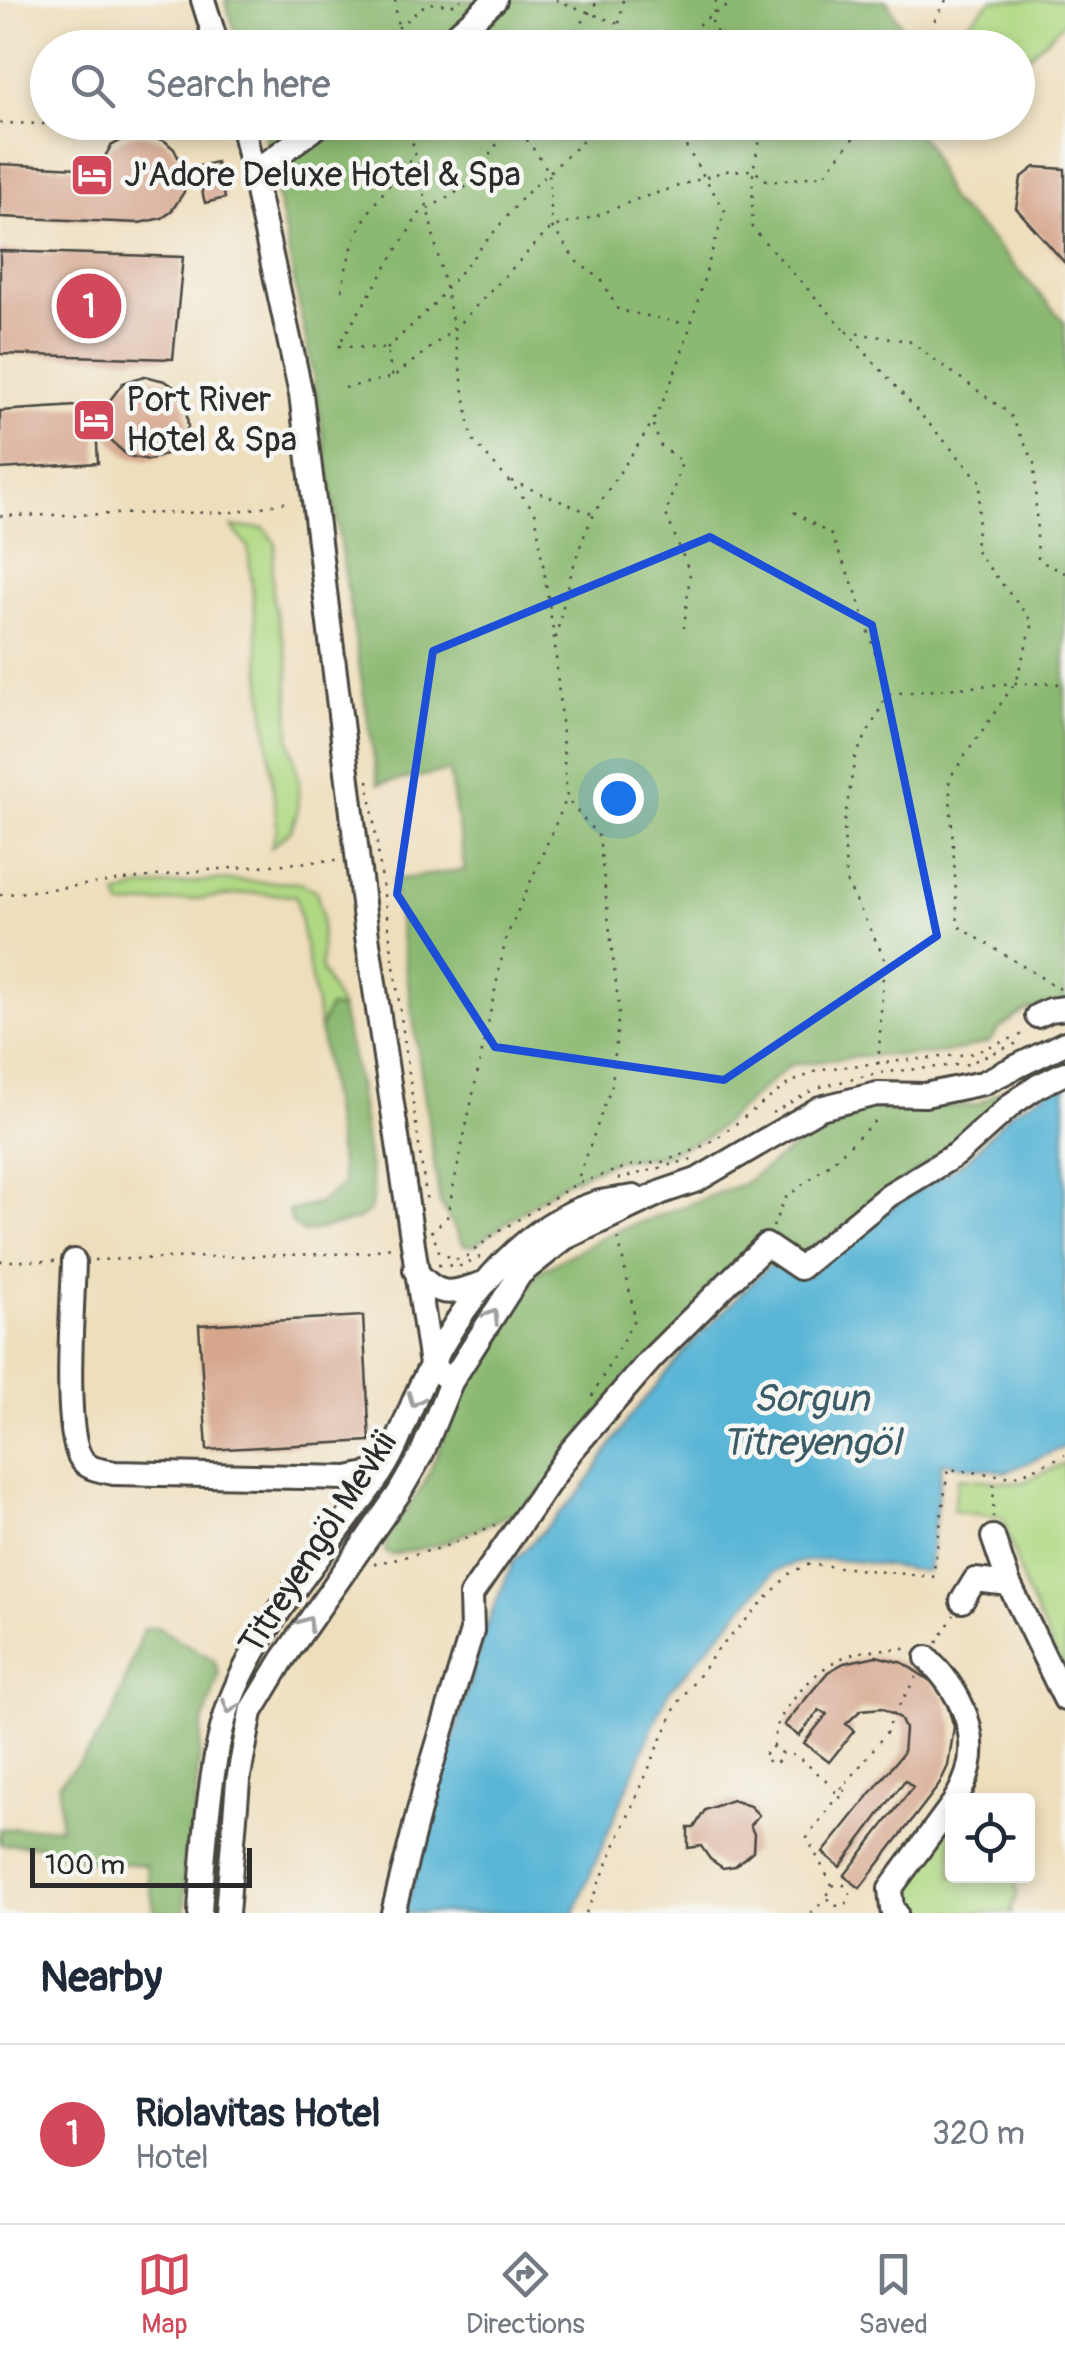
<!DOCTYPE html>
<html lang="en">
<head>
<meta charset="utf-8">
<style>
	body { margin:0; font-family:Pangolin,sans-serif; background:#f2f2f3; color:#1f2937 }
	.controls { position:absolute; right:30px; bottom:30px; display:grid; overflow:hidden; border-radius:10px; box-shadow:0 5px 15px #0003 }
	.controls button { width:90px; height:90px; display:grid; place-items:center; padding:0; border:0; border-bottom:2px solid #e0e1e3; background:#fff; color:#1f2937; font:50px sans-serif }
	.scale { position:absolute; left:30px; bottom:25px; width:222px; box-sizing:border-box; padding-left:10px; border:5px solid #2b2b2b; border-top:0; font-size:28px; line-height:35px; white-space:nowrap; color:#2b2b2b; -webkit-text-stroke:8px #f6f6f2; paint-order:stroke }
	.you { position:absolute; left:618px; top:798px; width:35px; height:35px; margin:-25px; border:8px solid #fff; border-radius:50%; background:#1a73e8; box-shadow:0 0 0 15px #1a73e833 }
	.badge { display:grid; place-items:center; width:65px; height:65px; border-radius:50%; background:#d1495b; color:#fff; font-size:32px; font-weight:700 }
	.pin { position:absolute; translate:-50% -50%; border:5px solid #fff; box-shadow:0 2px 10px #0006 }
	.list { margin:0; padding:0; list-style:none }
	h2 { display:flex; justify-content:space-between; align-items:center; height:130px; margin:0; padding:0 40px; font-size:42px }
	h2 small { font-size:32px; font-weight:400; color:#747a83 }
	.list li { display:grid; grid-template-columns:65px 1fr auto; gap:30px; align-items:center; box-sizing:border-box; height:180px; padding:0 40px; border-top:2px solid #e0e1e3 }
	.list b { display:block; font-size:38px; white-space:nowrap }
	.list p { margin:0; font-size:32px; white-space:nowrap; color:#747a83 }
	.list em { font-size:32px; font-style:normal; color:#747a83 }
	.icon { flex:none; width:55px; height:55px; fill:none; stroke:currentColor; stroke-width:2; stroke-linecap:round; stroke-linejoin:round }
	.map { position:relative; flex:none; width:1065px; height:1913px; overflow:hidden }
	.search { position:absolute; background:#fff; box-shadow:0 5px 15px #0003; left:30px; right:30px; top:30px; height:110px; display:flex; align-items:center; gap:25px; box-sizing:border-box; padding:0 35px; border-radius:55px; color:#747a83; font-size:38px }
	.sheet { height:310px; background:#fff }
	nav { display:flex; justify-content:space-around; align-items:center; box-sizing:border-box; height:140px; border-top:2px solid #e0e1e3; background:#fff; font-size:28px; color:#747a83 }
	nav a { display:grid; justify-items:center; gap:5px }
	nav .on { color:#d1495b }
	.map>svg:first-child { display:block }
	.green { fill:#b0d984; stroke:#6e8258; stroke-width:2.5 }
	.forest { fill:#8cb972; stroke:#5c724e; stroke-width:2.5 }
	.water { fill:#58b5d6; stroke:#427080; stroke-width:2.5 }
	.building { fill:#d5a58c }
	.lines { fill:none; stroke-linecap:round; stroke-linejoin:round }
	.minor-casing { stroke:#484641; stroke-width:28 }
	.path { stroke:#484641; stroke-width:2.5; stroke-dasharray:2.5 8; stroke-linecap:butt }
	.minor { stroke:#fff; stroke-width:22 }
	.oneway { stroke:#a0a0a0 }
	.marked { fill:none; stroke:#1d4ed8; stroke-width:8; stroke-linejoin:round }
	.labels { text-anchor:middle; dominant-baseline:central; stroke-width:9; stroke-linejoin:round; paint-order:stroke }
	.poi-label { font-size:35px; fill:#2b2b2b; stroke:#f6f6f2; text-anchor:start }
	.street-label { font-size:35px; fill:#2b2b2b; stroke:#f6f6f2 }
	.water-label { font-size:38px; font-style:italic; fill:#3b5b67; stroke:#f6f6f2 }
</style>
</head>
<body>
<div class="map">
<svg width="1065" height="1913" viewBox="0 0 1065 1913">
	<rect width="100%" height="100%" fill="#f6f6f2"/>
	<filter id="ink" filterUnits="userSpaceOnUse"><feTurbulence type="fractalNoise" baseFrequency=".01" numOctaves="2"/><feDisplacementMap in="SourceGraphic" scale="20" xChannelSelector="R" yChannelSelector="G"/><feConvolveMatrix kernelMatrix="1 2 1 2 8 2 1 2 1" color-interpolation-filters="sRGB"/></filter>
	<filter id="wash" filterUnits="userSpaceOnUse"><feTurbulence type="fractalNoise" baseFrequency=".0048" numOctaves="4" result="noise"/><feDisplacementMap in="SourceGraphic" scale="40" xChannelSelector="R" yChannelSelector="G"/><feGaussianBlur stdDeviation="2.25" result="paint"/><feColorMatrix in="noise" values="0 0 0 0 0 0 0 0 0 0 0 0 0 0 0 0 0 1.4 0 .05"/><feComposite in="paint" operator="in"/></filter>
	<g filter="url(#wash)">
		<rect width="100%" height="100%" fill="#eedebc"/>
		<path class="green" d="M992 0H1065V21L1018 66V48L963 47 953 37Z
			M232 527 264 528 276 544 272 570 273 599 288 660 290 739 299 782 297 813 291 830 271 847 277 827 248 547Z
			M216 880 301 883 316 891 322 913 321 969 341 1009 329 1007 320 1028 296 896 252 893 121 907 117 896 138 888Z
			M1065 1463V1675L1025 1588 1003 1518 953 1511 958 1478 1021 1483Z
			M952 1817V1876H1014L1017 1895 1011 1908 1012 1913H914L902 1897 908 1881Z"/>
		<path class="forest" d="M225 0H886L901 25 906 47H240Z
			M907 122 927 144 949 200 987 235 1065 323V1003H1052L1025 1011 1000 1028 989 1042 961 1050 918 1055 863 1056 790 1065 710 1135 662 1156 616 1160 561 1184 474 1245H464L440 1203 393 880 465 870 449 771 378 784 316 391 263 123Z
			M329 1007 341 1009 357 1079 373 1192 370 1211 357 1220 304 1233 292 1224 288 1211 318 1204 343 1184 320 1028Z
			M1003 1089 1009 1100 800 1261 766 1239 526 1508 440 1544 392 1555 385 1552 386 1537 423 1486 479 1357 540 1271 609 1234 743 1184 810 1136 865 1108 976 1105Z
			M157 1627 214 1660 219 1674 202 1727 194 1814 184 1865 186 1913H155L146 1865 69 1859 46 1846 0 1844V1829L60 1827 59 1783 87 1754 114 1713 143 1629Z"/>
		<path class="water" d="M1065 1081V1447L1006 1472 942 1462 928 1572C878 1566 820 1548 774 1572L667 1694 574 1913H404L483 1634 513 1562 583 1489 629 1418 690 1345 769 1265 806 1277 895 1205 967 1160 1011 1112Z"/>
		<g id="blocks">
			<path class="building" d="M143 134 165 141 174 149 184 169V192L171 212 162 218 139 223 0 217V164L98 169 111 146 131 135Z
				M216 162 225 198 205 203 196 167Z
				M1035 167 1065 169V263L1016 208 1021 178Z
				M0 251 183 257 173 359 0 354Z
				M144 376 165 381 174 387 186 405 188 427 178 446 169 453 149 460 128 456 111 441 105 425H96L98 463 0 469V411L107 404 123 383Z
				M363 1316 370 1441 207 1450 199 1325Z
				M876 1656 903 1663 932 1682 945 1698 954 1727 948 1766 939 1785 860 1888 844 1876 913 1787 905 1780 840 1867 823 1853 903 1753 905 1729 900 1718 882 1708 861 1710 846 1724 854 1731 829 1762 804 1743 827 1714 819 1710 799 1736 784 1725 828 1672 844 1663Z
				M732 1800 750 1806 759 1815 750 1825 754 1834 753 1851 735 1866 723 1868 710 1859 701 1846 688 1848V1828H694L705 1810Z"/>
		</g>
	</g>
	<g filter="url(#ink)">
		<use href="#blocks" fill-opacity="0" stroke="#484641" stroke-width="2.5"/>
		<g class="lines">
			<g class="minor-casing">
				<path id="minor" d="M203 0 218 48
					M441 48 495 0
					M242 122 301 394 367 936 431 1365 451 1382
					M267 163 323 122
					M1037 1016 1050 1010 1065 1008
					M74 1261C73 1302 63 1426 80 1457 87 1470 101 1470 114 1473L348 1478 382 1471
					M415 1270C441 1301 452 1293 487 1282
					M993 1537 1009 1584 1065 1699
					M962 1601 975 1580 1009 1584
					M927 1658C967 1698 988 1749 955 1800
					M200 1913C203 1855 210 1756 230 1702 263 1617 328 1549 380 1474 399 1446 407 1414 421 1385 458 1310 513 1229 596 1203 608 1200 622 1199 634 1197
					M227 1913 238 1781 251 1712 283 1659 399 1493 422 1453 451 1382 520 1274 565 1238 662 1192 697 1180 820 1108 877 1094 925 1095 983 1083 1065 1043
					M393 1913 425 1787 472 1631 471 1595 571 1451 651 1359 766 1245 800 1268 889 1195 957 1154 1012 1104 1038 1086 1065 1073
					M896 1913 892 1909 890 1889 952 1805"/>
			</g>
			<path class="path" d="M395 0 400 48
				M556 0 619 24
				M623 0 619 24 630 48
				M716 0 712 23 724 48
				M398 28 427 3 456 5 461 0
				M564 48 598 0
				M677 48 702 21 738 0
				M919 48 946 0
				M408 122 450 309 472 439 535 511 555 644 567 799 599 837 619 1010 612 1085 576 1184
				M515 122 549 172 552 227 577 262 601 279 618 310 687 324
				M764 122 753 170 752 228 847 332
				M0 123 222 128
				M342 290C353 223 371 207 413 157
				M387 349 432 306 524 196 603 122
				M392 376 387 349 338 346 419 214 469 185 512 122
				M345 388 393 377 454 329 552 227 594 217 635 200 725 171 753 170 769 182 824 175 866 122
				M653 425 660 445 682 462 666 514 690 573 684 628
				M511 481 592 514
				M794 512 831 535 855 589 888 694 855 757 844 824 846 881 884 957 878 1071
				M0 516 237 512 292 501
				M556 638C564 599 576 547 595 513 615 474 645 441 663 401 690 341 703 274 725 211L671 122
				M889 694 1015 683 1065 684
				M368 780 427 1203
				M0 895 207 870 336 860
				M1060 989 958 926 949 779 1015 683 1033 623 975 550 981 482 847 332 909 341 1010 414 1034 462 1038 560 1065 573
				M820 1087 878 1073 967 1064 1020 1042
				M772 1113 813 1090
				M618 1179 693 1159
				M773 1227 784 1199 831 1163 875 1121V1114
				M431 1230 439 1251 454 1260 467 1256 493 1235 576 1184 629 1166 662 1162 695 1150 717 1138 788 1084 821 1069 970 1054 1029 1032
				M431 1232 447 1217 506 938 566 800
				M94 1260 364 1253 395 1246
				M0 1261H56
				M438 1265 462 1266 482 1256
				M592 1396 635 1318 618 1236
				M993 1518 994 1476
				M374 1564 441 1548 495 1525
				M937 1643 954 1615
				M773 1746C776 1721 781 1716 796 1696 831 1654 856 1648 909 1649
				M765 1755a8 8 0 1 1 16 0a8 8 0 1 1-16 0Z
				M781 1753 797 1756 833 1786
				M843 1788H835L836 1798 843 1797 846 1793 843 1788 889 1729 891 1719 916 1677
				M828 1895a11 11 0 1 1 22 0a11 11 0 1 1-22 0Z
				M832 1885 807 1838 836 1798
				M586 1913 676 1706 716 1652 791 1572 810 1564 933 1577 948 1469 1014 1477 1065 1455
				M811 1913 825 1900"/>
			<use href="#minor" class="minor"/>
		</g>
		<defs><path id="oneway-chevron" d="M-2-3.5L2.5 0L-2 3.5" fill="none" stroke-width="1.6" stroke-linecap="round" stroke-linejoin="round" transform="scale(2.5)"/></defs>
		<g class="oneway">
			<use href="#oneway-chevron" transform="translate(492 1316) rotate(-58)"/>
			<use href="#oneway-chevron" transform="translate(415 1400) rotate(112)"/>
			<use href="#oneway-chevron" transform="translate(307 1623) rotate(-56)"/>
			<use href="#oneway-chevron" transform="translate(230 1707) rotate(108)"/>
		</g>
	</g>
	<path class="marked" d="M710 537 872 625 937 936 724 1080 495 1047 397 894 433 651Z"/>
	<defs>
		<g id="hotel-square" transform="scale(2.25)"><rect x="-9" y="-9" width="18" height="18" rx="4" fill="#d1495b" stroke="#f6f6f2"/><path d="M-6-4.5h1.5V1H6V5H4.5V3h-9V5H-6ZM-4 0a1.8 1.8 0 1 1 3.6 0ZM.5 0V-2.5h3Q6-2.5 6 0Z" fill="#fff"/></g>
	</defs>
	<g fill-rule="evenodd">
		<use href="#hotel-square" x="92" y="175"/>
		<use href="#hotel-square" x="94" y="420"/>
	</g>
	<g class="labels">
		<g class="poi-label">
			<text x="124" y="175">J'Adore Deluxe Hotel &amp; Spa</text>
			<text x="126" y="400">Port River<tspan x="126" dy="40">Hotel &amp; Spa</tspan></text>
		</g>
		<g class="street-label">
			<text transform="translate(318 1543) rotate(-57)">Titreyengöl Mevkii</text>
		</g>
		<g class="water-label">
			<text x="811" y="1399">Sorgun<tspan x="811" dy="44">Titreyengöl</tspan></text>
		</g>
	</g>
</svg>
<div class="controls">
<button><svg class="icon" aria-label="locate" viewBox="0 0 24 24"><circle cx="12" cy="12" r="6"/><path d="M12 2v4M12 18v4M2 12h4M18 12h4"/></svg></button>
</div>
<div class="scale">100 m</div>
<div class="you"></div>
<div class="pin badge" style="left:89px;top:306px">1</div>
<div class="search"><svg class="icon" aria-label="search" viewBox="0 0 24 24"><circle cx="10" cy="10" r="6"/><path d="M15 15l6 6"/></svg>Search here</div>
</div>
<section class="sheet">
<h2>Nearby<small></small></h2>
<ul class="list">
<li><span class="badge">1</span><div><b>Riolavitas Hotel</b><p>Hotel</p></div><em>320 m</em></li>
</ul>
</section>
<nav>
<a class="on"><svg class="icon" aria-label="map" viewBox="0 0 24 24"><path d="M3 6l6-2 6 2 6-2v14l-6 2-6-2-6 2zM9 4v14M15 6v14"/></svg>Map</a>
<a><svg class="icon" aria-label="directions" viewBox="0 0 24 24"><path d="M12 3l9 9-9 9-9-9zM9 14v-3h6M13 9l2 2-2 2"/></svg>Directions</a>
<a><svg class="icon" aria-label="saved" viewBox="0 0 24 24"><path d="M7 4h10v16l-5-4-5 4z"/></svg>Saved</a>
</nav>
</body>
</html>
